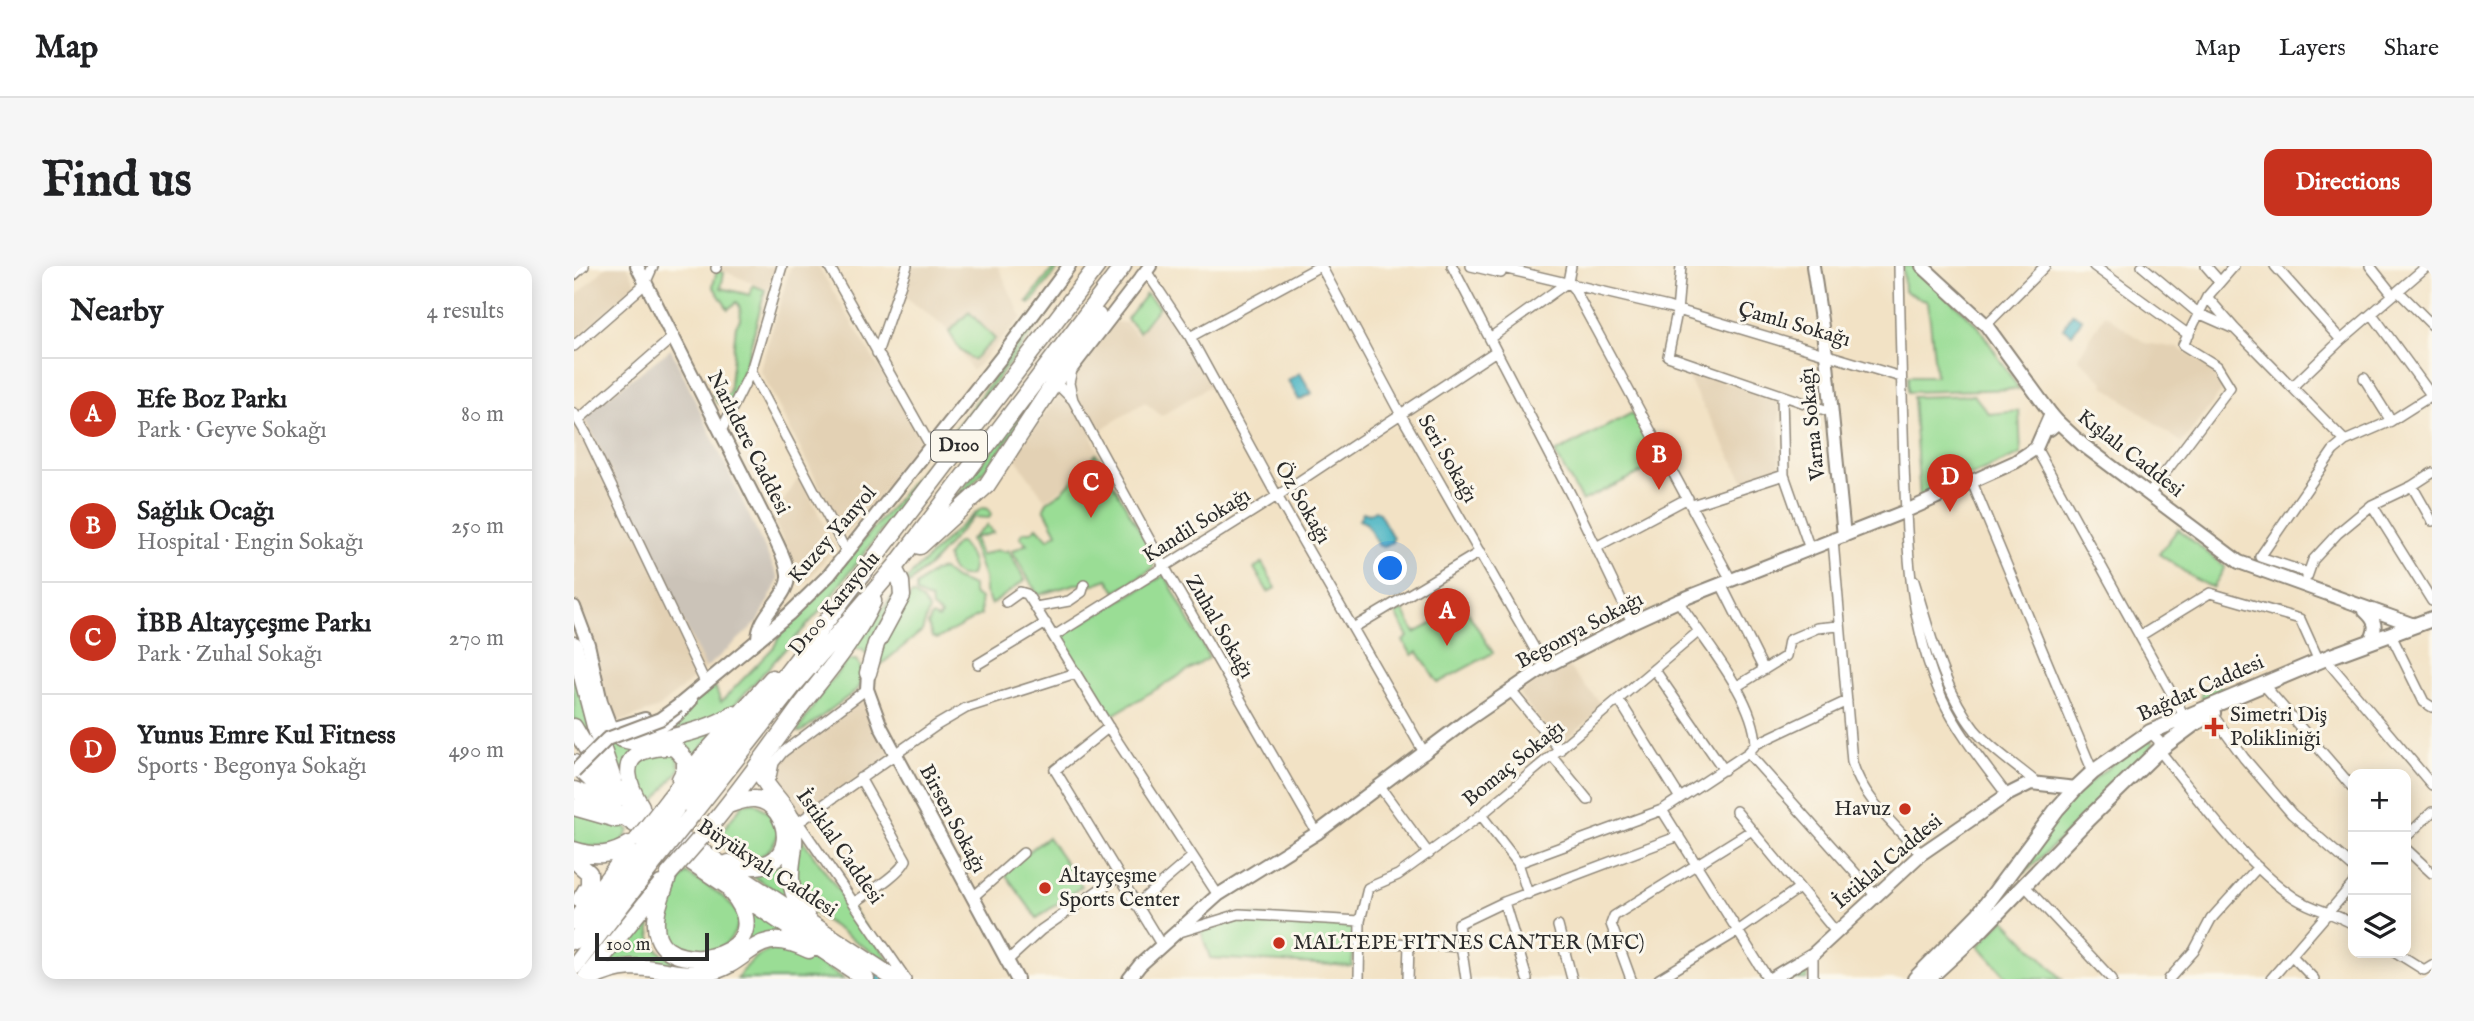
<!DOCTYPE html>
<html lang="en">
<head>
<meta charset="utf-8">
<style>
	body { margin:0; font-family:"IM FELL English",serif; background:#f6f6f6; color:#202124 }
	.controls { position:absolute; right:21px; bottom:21px; display:grid; overflow:hidden; border-radius:14px; box-shadow:0 4px 18px #0003 }
	.controls button { width:63px; height:63px; display:grid; place-items:center; padding:0; border:0; border-bottom:2px solid #e0e0e0; background:#fff; color:#202124; font:35px sans-serif }
	.scale { position:absolute; left:21px; bottom:18px; width:114px; box-sizing:border-box; padding-left:7px; border:4px solid #2b2b2b; border-top:0; font-size:19px; line-height:24px; white-space:nowrap; color:#2b2b2b; -webkit-text-stroke:5px #fbf7ec; paint-order:stroke }
	.you { position:absolute; left:817px; top:303px; width:24px; height:24px; margin:-18px; border:5px solid #fff; border-radius:50%; background:#1a73e8; box-shadow:0 0 0 10px #1a73e833 }
	.badge { display:grid; place-items:center; width:46px; height:46px; border-radius:50%; background:#c8321e; color:#fff; font-size:23px; font-weight:700 }
	.pin { position:absolute; translate:-50% -58px; filter:drop-shadow(0 2px 4px #0008) }
	.pin::after { content:''; position:absolute; top:37px; width:24px; height:21px; background:inherit; clip-path:polygon(0 0,100% 0,50% 100%) }
	.list { margin:0; padding:0; list-style:none }
	h2 { display:flex; justify-content:space-between; align-items:center; height:91px; margin:0; padding:0 28px; font-size:30px }
	h2 small { font-size:23px; font-weight:400; color:#757577 }
	.list li { display:grid; grid-template-columns:46px 1fr auto; gap:21px; align-items:center; box-sizing:border-box; height:112px; padding:0 28px; border-top:2px solid #e0e0e0 }
	.list b { display:block; font-size:26px; white-space:nowrap }
	.list p { margin:0; font-size:23px; white-space:nowrap; color:#757577 }
	.list em { font-size:23px; font-style:normal; color:#757577 }
	.icon { flex:none; width:38px; height:38px; fill:none; stroke:currentColor; stroke-width:2; stroke-linecap:round; stroke-linejoin:round }
	.map { position:relative; flex:none; width:1858px; height:713px; overflow:hidden; border-radius:14px }
	header { display:flex; align-items:center; gap:42px; box-sizing:border-box; height:98px; padding:0 35px; background:#fff; border-bottom:2px solid #e0e0e0 }
	header strong { font-size:33px }
	nav { display:flex; gap:38px; margin-inline-start:auto; font-size:24px }
	.intro { display:flex; align-items:center; justify-content:space-between; box-sizing:border-box; height:168px; padding:0 42px }
	h1 { margin:0; font-size:49px }
	.button { padding:18px 32px; border-radius:14px; background:#c8321e; color:#fff; font-size:24px; font-weight:700 }
	main { display:flex; gap:42px; padding:0 42px }
	aside { flex:1; background:#fff; border-radius:14px; box-shadow:0 4px 18px #0003 }
	.map>svg:first-child { display:block }
	.built { fill:#e3d1b4 }
	.industrial { fill:#cbc3b8 }
	.green { fill:#9add95; stroke:#628460; stroke-width:2 }
	.water { fill:#46b3c2; stroke:#386f76; stroke-width:2 }
	.lines { fill:none; stroke-linecap:round; stroke-linejoin:round }
	.canal { stroke:#46b3c2; stroke-width:8 }
	.minor-casing { stroke:#8e8678; stroke-width:12 }
	.tertiary-casing { stroke:#8e8678; stroke-width:16 }
	.secondary-casing { stroke:#8e8678; stroke-width:16 }
	.primary-casing { stroke:#8e8678; stroke-width:18 }
	.trunk-casing { stroke:#8e8678; stroke-width:19 }
	.minor { stroke:#fff; stroke-width:9 }
	.tertiary { stroke:#fff; stroke-width:12 }
	.secondary { stroke:#fff; stroke-width:12 }
	.primary { stroke:#fff; stroke-width:14 }
	.trunk { stroke:#fff; stroke-width:16 }
	.secondary-bridge-casing { stroke:#8e8678; stroke-width:16; stroke-linecap:butt }
	.trunk-bridge-casing { stroke:#8e8678; stroke-width:19; stroke-linecap:butt }
	.secondary-bridge { stroke:#fff; stroke-width:12 }
	.trunk-bridge { stroke:#fff; stroke-width:16 }
	.poi-dot { fill:#c8321e; stroke:#fbf7ec; stroke-width:2.5 }
	.labels { text-anchor:middle; dominant-baseline:central; stroke-width:6; stroke-linejoin:round; paint-order:stroke }
	.shield { fill:#fbf7ec; stroke:#696865; stroke-width:2 }
	.shield-label { font-size:19px; font-weight:bold; fill:#2b2b2b }
	.street-label { font-size:21px; fill:#2b2b2b; stroke:#fbf7ec }
	.poi-label { font-size:21px; fill:#2b2b2b; stroke:#fbf7ec; text-anchor:start }
</style>
</head>
<body>
<header>
<strong>Map</strong>
<nav><a>Map</a><a>Layers</a><a>Share</a></nav>
</header>
<div class="intro"><h1>Find us</h1><a class="button">Directions</a></div>
<main>
<aside>
<h2>Nearby<small>4 results</small></h2>
<ul class="list">
<li><span class="badge">A</span><div><b>Efe Boz Parkı</b><p>Park · Geyve Sokağı</p></div><em>80 m</em></li>
<li><span class="badge">B</span><div><b>Sağlık Ocağı</b><p>Hospital · Engin Sokağı</p></div><em>250 m</em></li>
<li><span class="badge">C</span><div><b>İBB Altayçeşme Parkı</b><p>Park · Zuhal Sokağı</p></div><em>270 m</em></li>
<li><span class="badge">D</span><div><b>Yunus Emre Kul Fitness</b><p>Sports · Begonya Sokağı</p></div><em>490 m</em></li>
</ul>
</aside>
<div class="map">
<svg width="1858" height="713" viewBox="0 0 1858 713">
	<rect width="100%" height="100%" fill="#fbf7ec"/>
	<filter id="ink" filterUnits="userSpaceOnUse"><feTurbulence type="fractalNoise" baseFrequency=".0143" numOctaves="2"/><feDisplacementMap in="SourceGraphic" scale="14" xChannelSelector="R" yChannelSelector="G"/><feConvolveMatrix kernelMatrix="1 2 1 2 8 2 1 2 1" color-interpolation-filters="sRGB"/></filter>
	<filter id="wash" filterUnits="userSpaceOnUse"><feTurbulence type="fractalNoise" baseFrequency=".00686" numOctaves="4" result="noise"/><feDisplacementMap in="SourceGraphic" scale="28" xChannelSelector="R" yChannelSelector="G"/><feGaussianBlur stdDeviation="1.57" result="paint"/><feColorMatrix in="noise" values="0 0 0 0 0 0 0 0 0 0 0 0 0 0 0 0 0 1.4 0 .05"/><feComposite in="paint" operator="in"/></filter>
	<g filter="url(#wash)">
		<rect width="100%" height="100%" fill="#f2e2c5"/>
		<path class="built" d="M33 0H53L62 17 0 75V32Z
			M137 0H204L196 24Z
			M217 0H244L347 172V180L271 270 186 104Z
			M332 0H424L448 52 398 105 372 62 324 25Z
			M593 38 639 118 587 150 571 136 517 170 530 195 471 234 440 190 539 56 552 57 563 69Z
			M1531 48 1571 77 1604 82 1634 100 1650 122 1608 177 1529 119 1530 116 1504 92Z
			M1109 103 1205 133 1206 205 1172 219Z
			M0 138 10 149 132 402 85 442 48 455 37 453 20 377 0 330Z
			M226 210 261 281 231 318 198 252Z
			M992 398 1030 441 986 478 945 429 973 407Z
			M292 426 300 431 323 474 325 483 225 553 202 517 200 496Z"/>
		<path class="industrial" d="M97 83 205 313 184 356 132 402 10 149Z"/>
		<path class="green" d="M481 0H486L456 38 453 36Z
			M1329 0H1341L1404 60 1445 123 1334 126V110H1362L1354 36 1330 25Z
			M143 4 150 7 147 22 176 29 179 19 191 24C183 51 170 118 155 138L143 137 138 128H155L162 59C168 54 168 43 163 36L154 43 139 20Z
			M495 7 496 12 435 98 245 346 153 447 140 455 77 469 141 420 147 436 200 381 213 355 256 314 316 243 396 144Z
			M572 28 585 41 565 66 553 53Z
			M395 46 421 73 399 94 386 84 375 66Z
			M1400 129 1415 148 1445 145 1447 188 1346 232 1339 131Z
			M1058 147 1087 197 1008 235 981 187Z
			M444 149 445 157C423 190 400 219 371 246Z
			M522 188 580 289 579 302 542 326 534 313 520 318H501L464 329 438 285 453 278 446 271 450 266H457L463 261 474 273 483 267 470 242 473 236 488 226Z
			M408 242 414 243 417 249 415 252 400 251C383 266 372 283 357 298 348 307 343 307 336 318L332 314 385 261Z
			M413 259 419 267 400 272 406 290 423 284 431 286 434 284 451 314 417 339 411 326 410 311 396 274Z
			M1604 263 1651 301 1639 322 1621 313 1585 288Z
			M386 276C394 285 402 298 397 309 383 314 375 304 373 290L382 278Z
			M688 297 702 322 694 326 680 302Z
			M368 303 381 313 399 320V328L406 333 407 349 363 373 358 371 354 358 358 350 365 353 367 349 358 342 357 334 342 327V320L359 306Z
			M591 309 635 392 537 450 483 371Z
			M321 328 293 389 289 384 277 382Z
			M338 328 348 334 355 344 348 365 298 406 317 355Z
			M890 340 919 387 864 417 844 386 838 389 829 375 834 371 822 347 829 344 841 367Z
			M274 394H282C290 402 290 414 284 423L227 466H223L251 422Z
			M0 405 25 494 0 453Z
			M1641 417 1651 423 1628 433 1627 428 1631 421Z
			M23 459 62 481 56 532 44 515Z
			M146 461 116 495 86 475Z
			M1569 473 1577 474 1579 478 1576 485 1451 607 1444 600 1496 533Z
			M102 488 106 503 78 538 60 518 56 505 67 489Z
			M180 536 196 548 205 566C195 599 154 605 145 569L169 538Z
			M0 545 38 554 55 564 46 581 0 580Z
			M225 569 320 701 234 643 220 609Z
			M215 570 216 635 173 606Z
			M474 571 508 620 463 652 429 605Z
			M112 607C133 620 156 630 166 653 156 686 138 687 107 690L89 666C91 642 97 626 112 607Z
			M174 638 210 667 183 672 170 680Z
			M75 644C75 679 78 684 109 700L56 694 32 697C51 681 65 667 75 644Z
			M664 649 781 656 778 700 636 692 626 662Z
			M1430 653 1488 713H1430L1432 710 1405 680Z
			M212 681 228 687 271 713H163C175 694 189 683 212 681Z
			M1234 696 1236 701 1233 713H1206Z"/>
		<path class="water" d="M1499 47 1508 53 1498 68 1489 62Z
			M726 107 738 127 725 134 714 114Z
			M801 244 805 247 819 272 818 276 809 281 804 279 792 257 785 254 789 246 795 248Z"/>
		<g class="lines">
			<path class="canal" d="M286 699 306 713"/>
		</g>
	</g>
	<g filter="url(#ink)">
		<g class="lines">
			<g class="minor-casing">
				<path id="minor" d="M255 0 357 181
					M747 0 826 147 971 401
					M878 0 998 231 1058 356
					M897 0 927 7
					M920 0 1094 41 1327 111
					M997 0 994 16 1000 23 1157 314
					M1107 0 1103 46 1094 90 1257 146
					M1325 0C1326 66 1328 131 1330 197 1333 279 1334 356 1368 432 1385 468 1410 498 1433 529
					M1520 0 1615 69
					M1568 0 1624 47 1658 62
					M1632 0 1646 16
					M1701 0 1767 74
					M1796 0 1819 29
					M142 2 143 0
					M572 5 616 71 703 230 851 488
					M0 9 10 0
					M1824 25 1858 59
					M1633 31 1661 63 1771 175
					M1798 48 1858 130
					M1412 59 1471 0
					M616 71 746 0
					M916 72 994 16
					M0 80 71 18 79 0
					M303 87 333 0
					M177 105 273 287
					M1790 112 1817 155
					M482 117 499 134 495 117 498 104
					M1718 121 1767 74 1853 0
					M1208 129 1210 209 1236 283
					M499 134 591 302 743 567
					M0 147 13 169 131 416
					M4 154 99 71
					M147 165 177 105 208 0
					M1462 182 1610 450
					M1398 216 1519 506
					M1838 220 1858 255
					M1575 228 1656 121 1643 100 1609 79 1633 31 1660 0
					M1118 239 1210 209
					M1798 239 1858 335
					M1259 274 1278 496C1289 533 1322 560 1347 588
					M1022 281 1114 232
					M1734 307 1686 291 1759 185 1771 175 1817 155 1858 129
					M1733 311 1739 294 1764 267 1798 239 1838 220 1858 207
					M1340 315C1355 363 1369 424 1401 464 1418 484 1443 500 1463 517
					M1147 318 1190 404
					M1104 335C1130 375 1180 431 1182 478
					M432 336 446 326 453 328 457 334 542 473 644 629
					M462 341 495 335 508 326 510 319
					M779 362 906 286
					M480 370 703 230 922 85
					M1566 370 1636 327 1726 353 1745 395
					M1819 373 1850 436 1858 441
					M404 398 472 357
					M1756 398 1858 519
					M1080 403 1150 504
					M1689 418 1779 522
					M1162 421 1212 390 1215 374 1243 362 1265 360
					M937 425 986 484
					M1045 434 1106 532
					M1638 448 1670 492 1718 548 1779 601
					M535 461 481 504 588 680
					M1576 466 1585 475V484C1623 531 1671 599 1721 632 1740 644 1760 647 1779 658
					M1174 487 1301 629
					M978 490 1014 534
					M197 511 200 497 209 486 293 423
					M806 521 855 588
					M1088 544 1194 713
					M1162 545 1262 666
					M907 549 944 597 954 628
					M220 550 332 713
					M225 556 363 459 392 442 502 407
					M1832 571 1858 546
					M1832 583 1858 607
					M944 597 1088 544 1174 487 1182 478 1273 435
					M1450 619 1538 713
					M398 632 449 587
					M930 636 953 713
					M280 637C294 627 326 608 332 594L286 512
					M562 639 618 591
					M984 660 998 713
					M606 666 665 648 786 655
					M786 675 887 681
					M1823 687 1850 704 1858 699
					M1718 690 1740 713
					M432 696 467 664 545 610
					M785 713 786 655 794 622 824 609 907 549 1124 366
					M834 713 835 677
					M892 713 884 658 930 636 1105 570
					M1057 713 1037 658 1040 650 1178 564
					M1085 713 1164 665 1225 622
					M1239 713V688
					M1595 713 1620 685 1637 653 1684 601
					M1697 713 1779 618"/>
			</g>
			<g class="tertiary-casing">
				<path id="tertiary" d="M63 0 200 271C205 282 213 296 214 308 216 331 185 346 184 373
					M1239 0 1252 88 1270 270
					M1476 163 1484 156 1509 179 1665 296 1840 359
					M0 341 14 378 27 436 35 457
					M1791 345C1802 355 1803 361 1797 374
					M41 462 71 453
					M56 469C83 468 100 454 117 434
					M555 713 566 699 644 629 743 567 892 455 971 401 1058 356 1104 335 1332 245 1441 196 1462 182 1477 148 1412 59 1348 0
					M1197 713 1239 688 1347 588 1433 529 1457 517 1502 522"/>
			</g>
			<g class="secondary-casing">
				<path id="secondary" d="M493 108 576 0
					M1477 148 1484 156
					M294 407 293 423 307 461 443 713
					M104 440 215 348 255 309 429 89 495 0"/>
			</g>
			<g class="primary-casing">
				<path id="primary" d="M1355 712 1407 664 1515 552 1585 484 1620 458 1639 447
					M1341 713 1405 648 1483 543 1502 522 1519 506 1576 466 1757 390 1858 353"/>
			</g>
			<g class="trunk-casing">
				<path id="trunk" d="M346 280 413 219 524 50
					M0 379 21 460 39 513
					M294 407 302 378 328 330 327 316 320 302
					M16 441C26 453 36 470 52 474 75 481 140 462 159 448
					M0 461 27 507 62 542 321 713
					M192 492 189 512C196 527 212 538 217 553 229 591 201 610 232 648
					M0 497 40 536
					M0 524 22 532 40 544 292 713
					M95 533 129 490 198 412
					M154 539C163 536 172 532 181 533 218 536 232 617 155 597
					M67 540C55 521 43 492 73 484 82 481 91 480 101 482L111 493V504L106 513
					M0 541 42 553
					M102 543 200 424 523 0
					M117 550 219 420 320 302 549 0
					M129 569C164 528 194 485 226 441 252 407 281 375 299 335
					M0 584C22 591 37 590 56 578
					M0 594 15 607V619L6 634
					M95 608C89 628 77 650 84 671 99 713 211 689 157 626
					M0 656 64 573
					M0 675 69 586
					M0 701 82 594
					M11 713 87 618
					M17 713C65 687 91 713 133 707 180 697 178 657 235 684"/>
			</g>
			<use href="#minor" class="minor"/>
			<use href="#tertiary" class="tertiary"/>
			<use href="#secondary" class="secondary"/>
			<use href="#primary" class="primary"/>
			<use href="#trunk" class="trunk"/>
			<g class="secondary-bridge-casing">
				<path id="secondary-bridge" d="M0 506 33 473 86 453 104 440"/>
			</g>
			<g class="trunk-bridge-casing">
				<path id="trunk-bridge" d="M64 573 95 533
					M69 586 102 543
					M82 594 117 550
					M95 608 129 569"/>
			</g>
			<use href="#secondary-bridge" class="secondary-bridge"/>
			<use href="#trunk-bridge" class="trunk-bridge"/>
		</g>
	</g>
	<g class="poi-dot">
		<path d="M1636.5 450.5h7v7h7v7h-7v7h-7v-7h-7v-7h7z"/>
		<circle cx="1331" cy="543" r="7"/>
		<circle cx="471" cy="622" r="7"/>
		<circle cx="705" cy="677" r="7"/>
	</g>
	<g class="labels">
		<rect class="shield" x="357" y="164.5" width="56" height="31" rx="5"/>
		<g class="shield-label">
			<text x="385" y="180">D100</text>
		</g>
		<g class="street-label">
			<text transform="translate(1220 59) rotate(16)">Çamlı Sokağı</text>
			<text transform="translate(1239 158) rotate(-96)">Varna Sokağı</text>
			<text transform="translate(174 177) rotate(63)">Narlıdere Caddesi</text>
			<text transform="translate(1556 188) rotate(38)">Kışlalı Caddesi</text>
			<text transform="translate(873 193) rotate(60)">Seri Sokağı</text>
			<text transform="translate(728 237) rotate(60)">Öz Sokağı</text>
			<text transform="translate(623 260) rotate(-32)">Kandil Sokağı</text>
			<text transform="translate(259 269) rotate(-49)">Kuzey Yanyol</text>
			<text transform="translate(261 338) rotate(-50)">D100 Karayolu</text>
			<text transform="translate(645 361) rotate(60)">Zuhal Sokağı</text>
			<text transform="translate(1006 365) rotate(-28)">Begonya Sokağı</text>
			<text transform="translate(1627 423) rotate(-24)">Bağdat Caddesi</text>
			<text transform="translate(940 498) rotate(-39)">Bomaç Sokağı</text>
			<text transform="translate(378 553) rotate(62)">Birsen Sokağı</text>
			<text transform="translate(265 581) rotate(55)">İstiklal Caddesi</text>
			<text transform="translate(1314 596) rotate(-40)">İstiklal Caddesi</text>
			<text transform="translate(193 603) rotate(33)">Büyükyalı Caddesi</text>
		</g>
		<g class="poi-label">
			<text x="1656" y="449">Simetri Diş<tspan x="1656" dy="24">Polikliniği</tspan></text>
			<text x="1317" y="543" text-anchor="end">Havuz</text>
			<text x="485" y="610">Altayçeşme<tspan x="485" dy="24">Sports Center</tspan></text>
			<text x="719" y="677">MALTEPE FITNES CANTER (MFC)</text>
		</g>
	</g>
</svg>
<div class="controls">
<button>+</button>
<button>−</button>
<button><svg class="icon" aria-label="layers" viewBox="0 0 24 24"><path d="M12 4l9 5-9 5-9-5zM3 14l9 5 9-5"/></svg></button>
</div>
<div class="scale">100 m</div>
<div class="you"></div>
<div class="pin badge" style="left:873px;top:380px">A</div>
<div class="pin badge" style="left:1085px;top:224px">B</div>
<div class="pin badge" style="left:517px;top:252px">C</div>
<div class="pin badge" style="left:1376px;top:246px">D</div>
</div>
</main>
</body>
</html>
